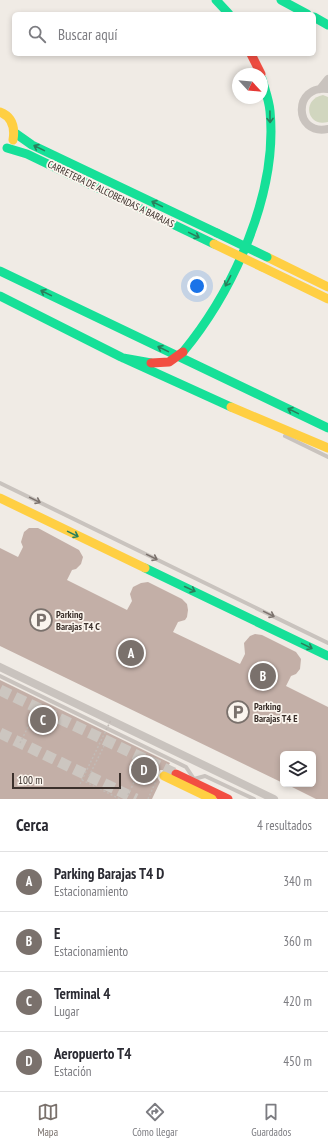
<!DOCTYPE html>
<html lang="es">
<head>
<meta charset="utf-8">
<style>
	body { margin:0; font-family:"PT Sans Narrow",sans-serif; background:#f7f7f7; color:#2b2b33 }
	.controls { position:absolute; right:12px; bottom:12px; display:grid; overflow:hidden; border-radius:6px; box-shadow:0 2px 6px #0003 }
	.controls button { width:36px; height:36px; display:grid; place-items:center; padding:0; border:0; border-bottom:1px solid #e1e1e2; background:#fff; color:#2b2b33; font:20px sans-serif }
	.compass { position:absolute; left:232px; top:68px; width:36px; height:36px; border-radius:50%; background:#fff; box-shadow:0 2px 6px #0003; rotate:116deg }
	.scale { position:absolute; left:12px; bottom:10px; width:109px; box-sizing:border-box; padding-left:4px; border:2px solid #3b302b; border-top:0; font-size:11px; line-height:14px; white-space:nowrap; color:#3b302b; -webkit-text-stroke:3px #fbf5ee; paint-order:stroke }
	.you { position:absolute; left:197px; top:286px; width:14px; height:14px; margin:-10px; border:3px solid #fff; border-radius:50%; background:#1a73e8; box-shadow:0 0 0 6px #1a73e833 }
	.badge { display:grid; place-items:center; width:26px; height:26px; border-radius:50%; background:#7a716c; color:#fff; font-size:13px; font-weight:700 }
	.pin { position:absolute; translate:-50% -50%; border:2px solid #fff; box-shadow:0 1px 4px #0006 }
	.list { margin:0; padding:0; list-style:none }
	h2 { display:flex; justify-content:space-between; align-items:center; height:52px; margin:0; padding:0 16px; font-size:17px }
	h2 small { font-size:13px; font-weight:400; color:#7c7c81 }
	.list li { display:grid; grid-template-columns:26px 1fr auto; gap:12px; align-items:center; box-sizing:border-box; height:60px; padding:0 16px; border-top:1px solid #e1e1e2 }
	.list b { display:block; font-size:15px; white-space:nowrap }
	.list p { margin:0; font-size:13px; white-space:nowrap; color:#7c7c81 }
	.list em { font-size:13px; font-style:normal; color:#7c7c81 }
	.icon { flex:none; width:22px; height:22px; fill:none; stroke:currentColor; stroke-width:2; stroke-linecap:round; stroke-linejoin:round }
	.map { position:relative; flex:none; width:328px; height:799px; overflow:hidden }
	.search { position:absolute; background:#fff; box-shadow:0 2px 6px #0003; left:12px; right:12px; top:12px; height:44px; display:flex; align-items:center; gap:10px; box-sizing:border-box; padding:0 14px; border-radius:6px; color:#7c7c81; font-size:15px }
	.sheet { height:292px; background:#fff }
	nav { display:flex; justify-content:space-around; align-items:center; box-sizing:border-box; height:56px; border-top:1px solid #e1e1e2; background:#fff; font-size:11px; color:#7c7c81 }
	nav a { display:grid; justify-items:center; gap:2px }
	nav .on { color:#7a716c }
	.map>svg:first-child { display:block }
	.green { fill:#d1d6bf }
	.building { fill:#c3afa7 }
	.lines { fill:none; stroke-linecap:round; stroke-linejoin:round }
	.secondary-tunnel { stroke:#ccc6c0; stroke-width:11; stroke-dasharray:11 5.5; stroke-linecap:butt }
	.path { stroke:#c2bbb6; stroke-width:1.5; stroke-dasharray:2 2; stroke-linecap:butt }
	.lane { stroke:#c9c3be; stroke-width:4 }
	.street { stroke:#c9c3be; stroke-width:8 }
	.fast { stroke:#16e098; stroke-width:9 }
	.slow { stroke:#ffcf43; stroke-width:9 }
	.jam { stroke:#f24e42; stroke-width:9 }
	.path-bridge { stroke:#c2bbb6; stroke-width:1.5; stroke-dasharray:2 2; stroke-linecap:butt }
	.fast-bridge { stroke:#16e098; stroke-width:9 }
	.slow-bridge { stroke:#ffcf43; stroke-width:9 }
	.jam-bridge { stroke:#f24e42; stroke-width:9 }
	.oneway { stroke:#2a7f5c }
	.oneway2 { stroke:#7b726d }
	.labels { text-anchor:middle; dominant-baseline:central; stroke-width:3.5; stroke-linejoin:round; paint-order:stroke }
	.street-label { font-size:10px; fill:#3b302b; stroke:#fbf5ee }
	.poi-label { font-size:10px; font-weight:bold; fill:#3b302b; stroke:#fbf5ee; text-anchor:start }
</style>
</head>
<body>
<div class="map">
<svg width="328" height="799" viewBox="0 0 328 799">
	<rect width="100%" height="100%" fill="#f0ebe5"/>
	<path class="green" d="M323 95 328 97V122C307 128 301 99 323 95Z"/>
	<path class="building" d="M29 528H38L79 550 83 557 81 564 76 569 72 570 67 580 127 610 132 601 130 594 133 587 141 583 148 582 182 599 187 604 188 610 187 617 185 620 178 622 173 632 240 664 245 654 244 643 250 636 255 634 262 635 296 652 301 659 300 669 296 674 291 676 286 686 328 707V799H316L286 784H313V754H283V783L0 646V548L18 557 23 547 21 542 24 532Z
		M0 680 170 763 166 770H160L158 773 157 777 160 782 152 799H0Z"/>
	<g class="lines">
		<path class="secondary-tunnel" d="M0 690 176 774
			M0 733 136 799"/>
		<path class="path" d="M82 780 120 799"/>
		<path class="lane" d="M285 436 328 457
			M0 483 328 643
			M0 676 186 767 194 779 205 776 254 799"/>
		<path class="street" d="M320 89 328 79
			M328 89C293 84 293 136 328 129
			M0 667 274 799"/>
		<path class="fast" d="M216 0 229 14
			M281 0 307 14
			M314 17 328 25
			M15 133 32 145 217 233
			M7 148 27 154 214 244
			M0 271 328 428
			M0 296 121 357 231 407
			M183 352C234 290 278 193 270 111 269 100 265 90 262 79
			M123 358 151 363
			M145 568 328 656"/>
		<path class="slow" d="M0 112C13 117 15 128 13 140
			M267 257 328 287
			M262 267 328 299
			M231 407 328 448
			M0 498 145 568"/>
		<path class="jam" d="M251 54 261 74
			M176 774 228 799"/>
		<path class="path-bridge" d="M20 743 35 713
			M89 776 104 746
			M80 784 111 720
			M128 795 142 765
			M148 799 156 781"/>
		<path class="fast-bridge" d="M217 233 267 257"/>
		<path class="slow-bridge" d="M214 244 262 267
			M164 776 212 799"/>
		<path class="jam-bridge" d="M151 363 169 362 183 352"/>
	</g>
	<defs><path id="oneway-shaft" d="M-6 0H5M1.5-3L5.5 0L1.5 3" fill="none" stroke-width="1.6" stroke-linecap="round" stroke-linejoin="round"/></defs>
	<g class="oneway">
		<use href="#oneway-shaft" transform="translate(270 117) rotate(89)"/>
		<use href="#oneway-shaft" transform="translate(39 148) rotate(-154)"/>
		<use href="#oneway-shaft" transform="translate(157 204) rotate(-154)"/>
		<use href="#oneway-shaft" transform="translate(194 235) rotate(26)"/>
		<use href="#oneway-shaft" transform="translate(228 281) rotate(117)"/>
		<use href="#oneway-shaft" transform="translate(46 293) rotate(-154)"/>
		<use href="#oneway-shaft" transform="translate(163 349) rotate(-154)"/>
		<use href="#oneway-shaft" transform="translate(293 411) rotate(-154)"/>
		<use href="#oneway-shaft" transform="translate(73 534) rotate(26)"/>
		<use href="#oneway-shaft" transform="translate(190 589) rotate(25)"/>
		<use href="#oneway-shaft" transform="translate(307 646) rotate(26)"/>
	</g>
	<g class="oneway2">
		<use href="#oneway-shaft" transform="translate(35 500) rotate(26)"/>
		<use href="#oneway-shaft" transform="translate(152 557) rotate(26)"/>
		<use href="#oneway-shaft" transform="translate(269 614) rotate(26)"/>
	</g>
	<defs>
		<g id="parking-ring" transform="scale(1.15)"><circle r="9.5" fill="#fbf5ee" stroke="#7a716c" stroke-width="1.5"/><path d="M-3.5-5.5H1a3.5 3.5 0 0 1 0 7H-1V5.5H-3.5ZM-1-3.4V-.6H.8a1.4 1.4 0 0 0 0-2.8Z" fill="#7a716c"/></g>
	</defs>
	<g fill-rule="evenodd">
		<use href="#parking-ring" x="41" y="620"/>
		<use href="#parking-ring" x="238" y="712"/>
	</g>
	<g class="labels">
		<g class="street-label">
			<text transform="translate(111 194) rotate(26)">CARRETERA DE ALCOBENDAS A BARAJAS</text>
		</g>
		<g class="poi-label">
			<text x="56" y="614">Parking<tspan x="56" dy="12">Barajas T4 C</tspan></text>
			<text x="254" y="706">Parking<tspan x="254" dy="12">Barajas T4 E</tspan></text>
		</g>
	</g>
</svg>
<div class="controls">
<button><svg class="icon" aria-label="layers" viewBox="0 0 24 24"><path d="M12 4l9 5-9 5-9-5zM3 14l9 5 9-5"/></svg></button>
</div>
<svg class="compass" viewBox="-18 -18 36 36"><path d="M0-13l5 13h-10z" fill="#e53935"/><path d="M0 13l5-13h-10z" fill="#7c7c81"/></svg>
<div class="scale">100 m</div>
<div class="you"></div>
<div class="pin badge" style="left:131px;top:653px">A</div>
<div class="pin badge" style="left:263px;top:676px">B</div>
<div class="pin badge" style="left:43px;top:720px">C</div>
<div class="pin badge" style="left:144px;top:770px">D</div>
<div class="search"><svg class="icon" aria-label="search" viewBox="0 0 24 24"><circle cx="10" cy="10" r="6"/><path d="M15 15l6 6"/></svg>Buscar aquí</div>
</div>
<section class="sheet">
<h2>Cerca<small>4 resultados</small></h2>
<ul class="list">
<li><span class="badge">A</span><div><b>Parking Barajas T4 D</b><p>Estacionamiento</p></div><em>340 m</em></li>
<li><span class="badge">B</span><div><b>E</b><p>Estacionamiento</p></div><em>360 m</em></li>
<li><span class="badge">C</span><div><b>Terminal 4</b><p>Lugar</p></div><em>420 m</em></li>
<li><span class="badge">D</span><div><b>Aeropuerto T4</b><p>Estación</p></div><em>450 m</em></li>
</ul>
</section>
<nav>
<a class="on"><svg class="icon" aria-label="map" viewBox="0 0 24 24"><path d="M3 6l6-2 6 2 6-2v14l-6 2-6-2-6 2zM9 4v14M15 6v14"/></svg>Mapa</a>
<a><svg class="icon" aria-label="directions" viewBox="0 0 24 24"><path d="M12 3l9 9-9 9-9-9zM9 14v-3h6M13 9l2 2-2 2"/></svg>Cómo llegar</a>
<a><svg class="icon" aria-label="saved" viewBox="0 0 24 24"><path d="M7 4h10v16l-5-4-5 4z"/></svg>Guardados</a>
</nav>
</body>
</html>
